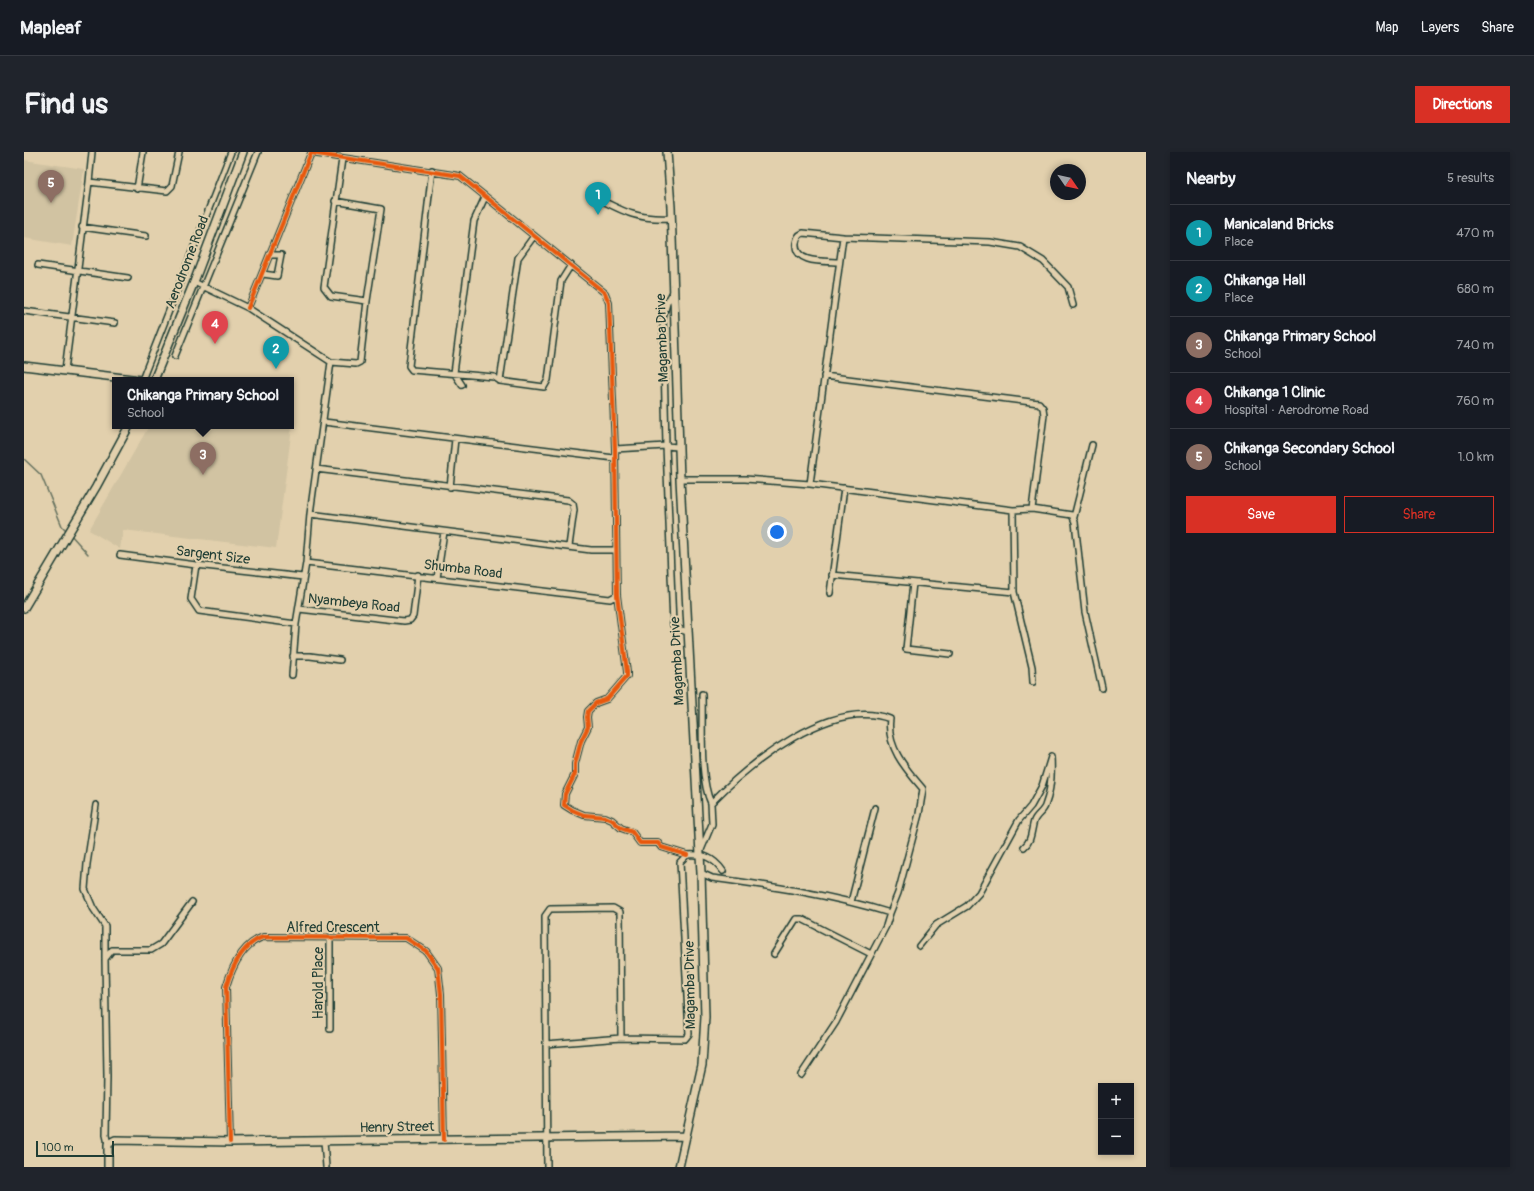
<!DOCTYPE html>
<html lang="en">
<head>
<meta charset="utf-8">
<style>
	body { margin:0; font-family:Pangolin,sans-serif; background:#20242c; color:#f1f3f6 }
	.controls { position:absolute; right:12px; bottom:12px; display:grid; overflow:hidden; border-radius:0px; box-shadow:0 2px 6px #0003 }
	.controls button { width:36px; height:36px; display:grid; place-items:center; padding:0; border:0; border-bottom:1px solid #363941; background:#171b24; color:#f1f3f6; font:20px sans-serif }
	.compass { position:absolute; left:1026px; top:12px; width:36px; height:36px; border-radius:50%; background:#171b24; box-shadow:0 2px 6px #0003; rotate:124deg }
	.scale { position:absolute; left:12px; bottom:10px; width:78px; box-sizing:border-box; padding-left:4px; border:2px solid #1f3d34; border-top:0; font-size:11px; line-height:14px; white-space:nowrap; color:#1f3d34; -webkit-text-stroke:3px #e2d0ad; paint-order:stroke }
	.you { position:absolute; left:753px; top:380px; width:14px; height:14px; margin:-10px; border:3px solid #fff; border-radius:50%; background:#1a73e8; box-shadow:0 0 0 6px #1a73e833 }
	.badge { display:grid; place-items:center; width:26px; height:26px; border-radius:50%; background:#d93025; color:#fff; font-size:13px; font-weight:700 }
	.pin { position:absolute; translate:-50% -33px; filter:drop-shadow(0 1px 2px #0008) }
	.pin::after { content:''; position:absolute; top:21px; width:14px; height:12px; background:inherit; clip-path:polygon(0 0,100% 0,50% 100%) }
	.popup { position:absolute; left:88px; top:225px; width:182px; height:52px; box-sizing:border-box; display:grid; place-content:center; border-radius:0px; background:#171b24; filter:drop-shadow(0 1px 3px #0005); font-size:13px; white-space:nowrap; color:#9ea1a6 }
	.popup b { font-size:15px; color:#f1f3f6 }
	.popup::after { content:''; position:absolute; left:50%; top:100%; margin-left:-8px; border:8px solid transparent; border-top-color:#171b24 }
	.list { margin:0; padding:0; list-style:none }
	h2 { display:flex; justify-content:space-between; align-items:center; height:52px; margin:0; padding:0 16px; font-size:17px }
	h2 small { font-size:13px; font-weight:400; color:#9ea1a6 }
	.list li { display:grid; grid-template-columns:26px 1fr auto; gap:12px; align-items:center; box-sizing:border-box; height:56px; padding:0 16px; border-top:1px solid #363941 }
	.list b { display:block; font-size:15px; white-space:nowrap }
	.list p { margin:0; font-size:13px; white-space:nowrap; color:#9ea1a6 }
	.list em { font-size:13px; font-style:normal; color:#9ea1a6 }
	.actions { display:flex; gap:8px; padding:12px 16px }
	.actions a { flex:1; padding:9px 0; border:1px solid #d93025; border-radius:0px; text-align:center; font-size:14px; color:#d93025 }
	.actions .main { background:#d93025; color:#fff }
	.map { position:relative; flex:none; width:1122px; height:1015px; overflow:hidden; border-radius:0px }
	header { display:flex; align-items:center; gap:24px; box-sizing:border-box; height:56px; padding:0 20px; background:#171b24; border-bottom:1px solid #363941 }
	header strong { font-size:19px }
	nav { display:flex; gap:22px; margin-inline-start:auto; font-size:14px }
	.intro { display:flex; align-items:center; justify-content:space-between; box-sizing:border-box; height:96px; padding:0 24px }
	h1 { margin:0; font-size:28px }
	.button { padding:10px 18px; border-radius:0px; background:#d93025; color:#fff; font-size:14px; font-weight:700 }
	main { display:flex; gap:24px; padding:0 24px }
	aside { flex:1; background:#171b24; border-radius:0px; box-shadow:0 2px 6px #0003 }
	.map>svg:first-child { display:block }
	.built { fill:#d1c3a2 }
	.lines { fill:none; stroke-linecap:round; stroke-linejoin:round }
	.stream { stroke:#65715f; stroke-width:1.5 }
	.street-casing { stroke:#1f3d34; stroke-width:8 }
	.secondary-casing { stroke:#1f3d34; stroke-width:10 }
	.street { stroke:#e2d0ad; stroke-width:5 }
	.secondary { stroke:#e2d0ad; stroke-width:7 }
	.cycleway-casing { stroke:#e2d0ad; stroke-width:6 }
	.cycleway { stroke:#e8590c; stroke-width:4 }
	.labels { text-anchor:middle; dominant-baseline:central; stroke-width:4; stroke-linejoin:round; paint-order:stroke }
	.street-label { font-size:14px; fill:#1f3d34; stroke:#e2d0ad }
</style>
</head>
<body>
<header>
<strong>Mapleaf</strong>
<nav><a>Map</a><a>Layers</a><a>Share</a></nav>
</header>
<div class="intro"><h1>Find us</h1><a class="button">Directions</a></div>
<main>
<div class="map">
<svg width="1122" height="1015" viewBox="0 0 1122 1015">
	<rect width="100%" height="100%" fill="#e2d0ad"/>
	<filter id="ink" filterUnits="userSpaceOnUse"><feTurbulence type="fractalNoise" baseFrequency=".025" numOctaves="2"/><feDisplacementMap in="SourceGraphic" scale="8" xChannelSelector="R" yChannelSelector="G"/><feConvolveMatrix kernelMatrix="1 2 1 2 8 2 1 2 1" color-interpolation-filters="sRGB"/></filter>
	<g filter="url(#ink)">
		<path class="built" d="M0 8 60 17 48 94 0 86Z
			M267 268H269L252 396 99 378 96 397 65 378 125 274H267Z"/>
		<g class="lines">
			<path class="stream" d="M0 307 17 323 38 374 44 380
				M46 382 64 402"/>
			<g class="street-casing">
				<path id="street" d="M408 18 385 214 388 218 470 225 476 229 520 235 524 228 537 129 547 113
					M65 30 68 0
					M113 37 119 0
					M573 46C600 60 615 68 647 66
					M311 49 357 57 343 149
					M58 75 122 84
					M815 110C801 109 770 112 772 91 773 86 774 83 779 81L819 85
					M14 113 104 126
					M239 122 253 124 257 103H246
					M170 130 224 156 307 210 286 362 282 411 272 472 268 523
					M649 140 643 151 639 166 642 294 649 473 651 476 664 480
					M224 156 287 1 436 24 581 141 585 151 591 297 593 443 603 520V524L583 547 572 551 564 559 563 565 564 575 557 589 551 612V622L541 642 540 653 548 658 560 663 581 665 588 668 597 676 608 680 616 691H634L637 695 663 703
					M0 159 91 171
					M151 204 234 0
					M307 210 332 212 336 210 343 149 307 144 300 135 318 7
					M41 218 65 30 143 39 148 34 155 0
					M800 224 1015 251 1019 256 1020 263 1008 357
					M118 228 207 0
					M476 229 494 106 510 84
					M438 233 430 221 450 69 461 45
					M300 270 590 306
					M591 297 642 294 654 295
					M292 317 544 348 549 352 550 358 545 394
					M656 327H721L786 332 989 358 1008 357 1048 363 1051 370 1061 460 1078 536
					M786 332 819 85 966 90 996 95 1019 109 1044 135 1049 153
					M426 335 431 287
					M286 362 567 398H592
					M1050 365 1068 293
					M96 403 172 413 279 425
					M282 411 586 447 593 443
					M172 413 167 447 175 459 272 472
					M808 423 990 440 989 358
					M413 426 420 380
					M889 431 882 497 926 502
					M990 440 1008 515 1009 530
					M806 441 820 336
					M275 457 380 469 386 468 389 464 394 423
					M269 504H286L316 508
					M678 542C679 571 675 626 687 651
					M72 653 63 712 61 737 69 756 81 774V806
					M677 698 688 672 687 651C725 612 807 545 866 567 862 595 882 617 899 637L895 662 874 741 866 761
					M677 721 688 726C748 734 808 743 866 761L862 774 812 870 777 923
					M827 750 851 656
					M895 794 912 773 943 754 955 741 995 668 1007 654 1018 634 1027 605C1028 621 1027 639 1021 654 1019 660 1012 663 1010 669 1007 678 1008 689 1000 695
					M750 802 772 767H778L847 802
					M306 877V785
					M522 892 597 886 661 887 665 882 656 710 663 703C680 702 689 705 699 719
					M300 989 302 1015
					M206 990 202 835C208 815 218 792 239 785L382 786 402 799 414 816 417 842 420 988
					M84 992 82 983 83 924 81 807 88 798H127L137 792 168 750
					M523 1015 521 764 526 757 589 756 596 760 597 886"/>
			</g>
			<g class="secondary-casing">
				<path id="secondary" d="M643 0 647 55 656 327 677 721 681 865 678 913 655 1015
					M0 214 116 228
					M130 228 170 130 219 0
					M0 456 72 335 105 274
					M84 1015V992L91 988 206 990 662 984"/>
			</g>
			<use href="#street" class="street"/>
			<use href="#secondary" class="secondary"/>
			<g class="cycleway-casing">
				<path id="cycleway" d="M224 156 287 1 436 24 581 141 585 151 591 297 593 443 603 520V524L583 547 572 551 564 559 563 565 564 575 557 589 551 612V622L541 642 540 653 548 658 560 663 581 665 588 668 597 676 608 680 616 691H634L637 695 663 703
					M206 990 202 835C208 815 218 792 239 785L382 786 402 799 414 816 417 842 420 988"/>
			</g>
			<use href="#cycleway" class="cycleway"/>
		</g>
	</g>
	<g class="labels">
		<g class="street-label">
			<text transform="translate(163 110) rotate(-69)">Aerodrome Road</text>
			<text transform="translate(638 186) rotate(-92)">Magamba Drive</text>
			<text transform="translate(189 403) rotate(7)">Sargent Size</text>
			<text transform="translate(439 417) rotate(7)">Shumba Road</text>
			<text transform="translate(330 451) rotate(6)">Nyambeya Road</text>
			<text transform="translate(653 509) rotate(-93)">Magamba Drive</text>
			<text x="309" y="775">Alfred Crescent</text>
			<text transform="translate(294 831) rotate(-90)">Harold Place</text>
			<text transform="translate(666 833) rotate(-91)">Magamba Drive</text>
			<text transform="translate(373 975) rotate(-1)">Henry Street</text>
		</g>
	</g>
</svg>
<div class="controls">
<button>+</button>
<button>−</button>
</div>
<svg class="compass" viewBox="-18 -18 36 36"><path d="M0-13l5 13h-10z" fill="#e53935"/><path d="M0 13l5-13h-10z" fill="#9ea1a6"/></svg>
<div class="scale">100 m</div>
<div class="you"></div>
<div class="pin badge" style="left:574px;top:63px;background:#0f9aa8">1</div>
<div class="pin badge" style="left:252px;top:217px;background:#0f9aa8">2</div>
<div class="pin badge" style="left:179px;top:323px;background:#8d6e63">3</div>
<div class="popup"><b>Chikanga Primary School</b>School</div>
<div class="pin badge" style="left:191px;top:192px;background:#e0444e">4</div>
<div class="pin badge" style="left:27px;top:51px;background:#8d6e63">5</div>
</div>
<aside>
<h2>Nearby<small>5 results</small></h2>
<ul class="list">
<li><span class="badge" style="background:#0f9aa8">1</span><div><b>Manicaland Bricks</b><p>Place</p></div><em>470 m</em></li>
<li><span class="badge" style="background:#0f9aa8">2</span><div><b>Chikanga Hall</b><p>Place</p></div><em>680 m</em></li>
<li><span class="badge" style="background:#8d6e63">3</span><div><b>Chikanga Primary School</b><p>School</p></div><em>740 m</em></li>
<li><span class="badge" style="background:#e0444e">4</span><div><b>Chikanga 1 Clinic</b><p>Hospital · Aerodrome Road</p></div><em>760 m</em></li>
<li><span class="badge" style="background:#8d6e63">5</span><div><b>Chikanga Secondary School</b><p>School</p></div><em>1.0 km</em></li>
</ul>
<div class="actions"><a class="main">Save</a><a>Share</a></div>
</aside>
</main>
</body>
</html>
